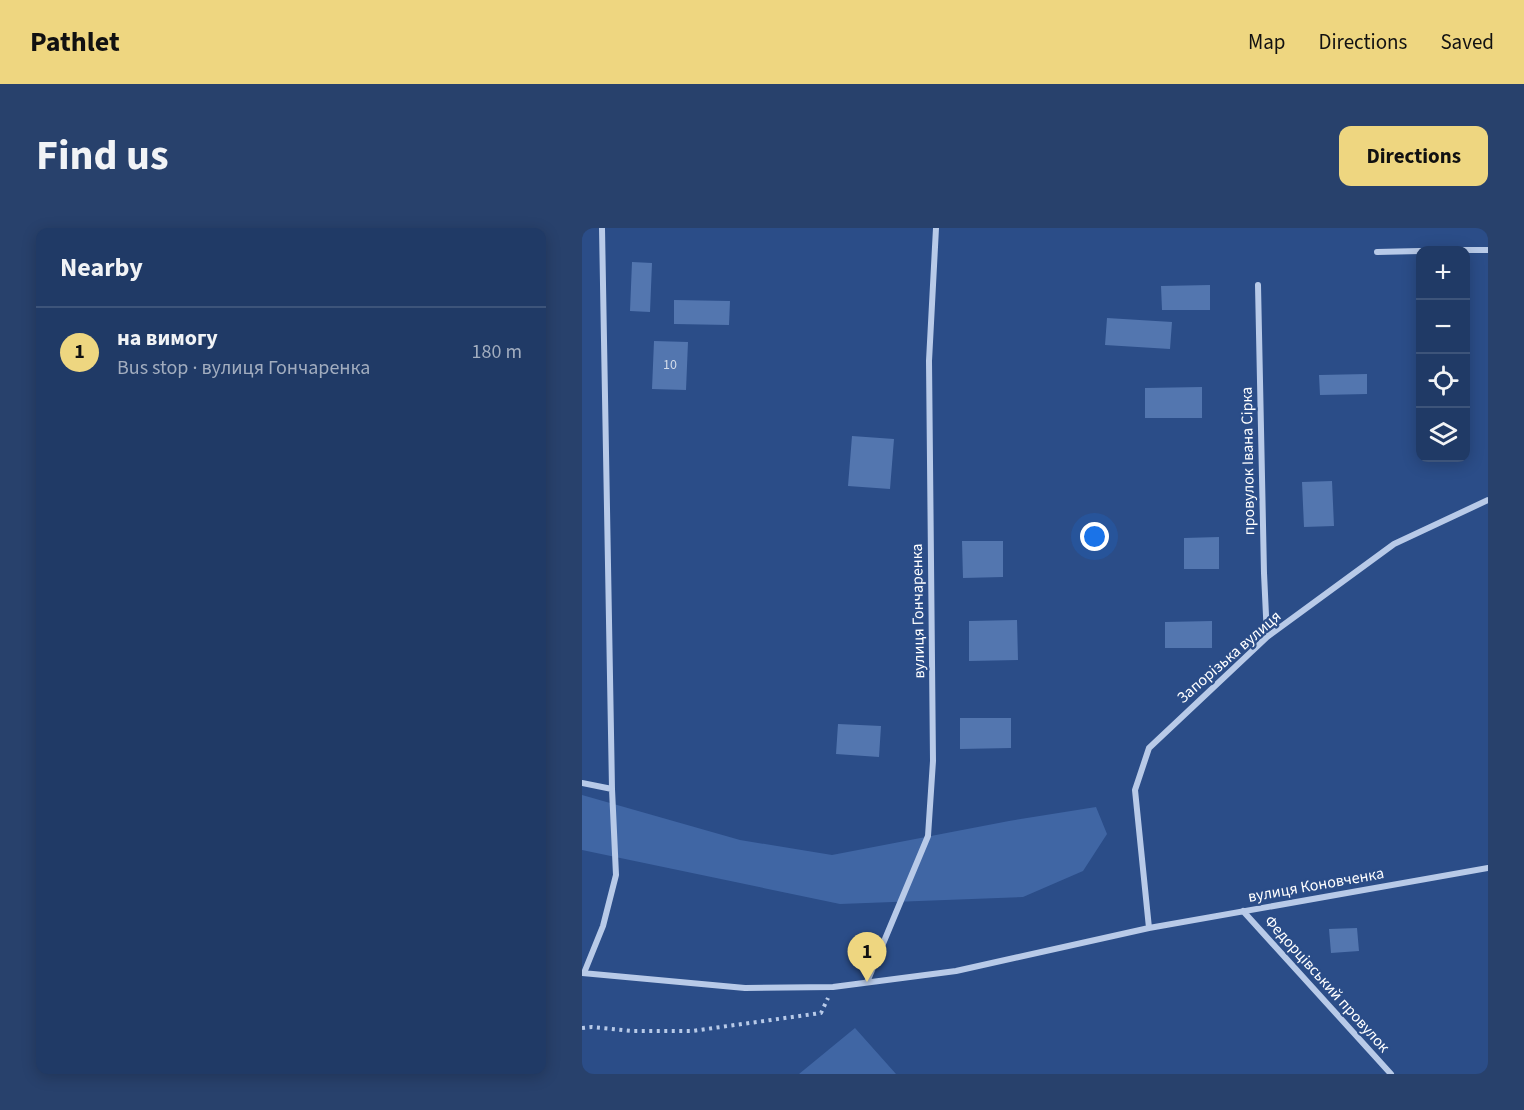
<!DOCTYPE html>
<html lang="en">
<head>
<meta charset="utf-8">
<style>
	body { margin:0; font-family:"Source Sans 3",sans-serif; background:#28416c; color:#f1f3f6 }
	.controls { position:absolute; right:18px; top:18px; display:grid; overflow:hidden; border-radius:12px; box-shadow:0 3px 15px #0003 }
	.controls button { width:54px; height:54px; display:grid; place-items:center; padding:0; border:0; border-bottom:2px solid #3d547a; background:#203a66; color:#f1f3f6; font:30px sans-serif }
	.you { position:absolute; left:513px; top:309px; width:21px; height:21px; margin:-15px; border:4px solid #fff; border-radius:50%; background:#1a73e8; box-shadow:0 0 0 9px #1a73e833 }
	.badge { display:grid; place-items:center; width:39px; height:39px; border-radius:50%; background:#eed680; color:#111; font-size:20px; font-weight:700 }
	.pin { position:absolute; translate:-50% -50px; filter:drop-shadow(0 2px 3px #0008) }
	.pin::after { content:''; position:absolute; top:32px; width:21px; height:18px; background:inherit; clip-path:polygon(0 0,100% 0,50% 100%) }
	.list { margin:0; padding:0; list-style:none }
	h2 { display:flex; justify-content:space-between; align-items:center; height:78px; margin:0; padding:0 24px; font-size:26px }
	h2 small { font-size:20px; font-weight:400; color:#a2adbf }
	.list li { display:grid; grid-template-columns:39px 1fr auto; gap:18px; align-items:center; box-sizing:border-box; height:90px; padding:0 24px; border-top:2px solid #3d547a }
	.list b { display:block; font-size:22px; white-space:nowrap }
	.list p { margin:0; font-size:20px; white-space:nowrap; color:#a2adbf }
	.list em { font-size:20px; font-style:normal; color:#a2adbf }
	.icon { flex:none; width:33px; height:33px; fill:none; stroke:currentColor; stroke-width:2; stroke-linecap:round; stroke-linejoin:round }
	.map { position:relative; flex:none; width:906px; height:846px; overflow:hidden; border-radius:12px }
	header { display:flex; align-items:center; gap:36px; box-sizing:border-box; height:84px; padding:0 30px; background:#eed680; color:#111 }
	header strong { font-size:28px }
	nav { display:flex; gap:33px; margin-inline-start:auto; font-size:21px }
	.intro { display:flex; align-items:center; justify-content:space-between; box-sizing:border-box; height:144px; padding:0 36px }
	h1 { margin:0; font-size:42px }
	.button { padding:15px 27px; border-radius:12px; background:#eed680; color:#111; font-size:21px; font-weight:700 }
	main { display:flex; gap:36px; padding:0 36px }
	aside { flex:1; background:#203a66; border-radius:12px; box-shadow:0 3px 15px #0003 }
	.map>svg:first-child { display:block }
	.green { fill:#4066a4 }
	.building { fill:#5376af }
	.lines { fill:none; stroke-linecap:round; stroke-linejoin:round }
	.path { stroke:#b8cae8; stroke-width:4; stroke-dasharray:3 4.5; stroke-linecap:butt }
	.minor { stroke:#b8cae8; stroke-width:6 }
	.labels { text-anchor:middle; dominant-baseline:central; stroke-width:4.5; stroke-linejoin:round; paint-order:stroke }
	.number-label { font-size:14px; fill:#d4ddeb }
	.street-label { font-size:16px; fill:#fff; stroke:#2b4d88 }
</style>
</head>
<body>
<header>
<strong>Pathlet</strong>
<nav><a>Map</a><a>Directions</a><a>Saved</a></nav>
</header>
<div class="intro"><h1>Find us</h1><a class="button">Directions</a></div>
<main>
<aside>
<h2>Nearby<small></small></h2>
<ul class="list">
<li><span class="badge">1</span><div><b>на вимогу</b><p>Bus stop · вулиця Гончаренка</p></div><em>180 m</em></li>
</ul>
</aside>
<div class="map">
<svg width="906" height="846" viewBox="0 0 906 846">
	<rect width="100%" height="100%" fill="#2b4d88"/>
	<path class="green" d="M0 567 158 612 250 627 427 593 514 579 525 606 501 643 441 669 258 676 0 622Z
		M273 800 314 846H217Z"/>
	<path class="building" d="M50 34 70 35 68 84 48 83Z
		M628 57V82H580L579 58Z
		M92 72 148 73 147 97 92 96Z
		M525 90 590 94 588 121 523 117Z
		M72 113 106 114 104 162 70 161Z
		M785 146V166L738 167 737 147Z
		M620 159V190H563V160Z
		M270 208 312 211 308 261 266 258Z
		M750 253 752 298 722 299 720 254Z
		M637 309V341H602V310Z
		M380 313H421V349L381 350Z
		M435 392 436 432 387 433V393Z
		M630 393V420H583V394Z
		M378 490H429V520L378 521Z
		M256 496 299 498 297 529 254 526Z
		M775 700 777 723 749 725 747 701Z"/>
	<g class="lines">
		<path class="path" d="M0 800 10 799 51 803H110L239 785 246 770"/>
		<path class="minor" d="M874 22H906
			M795 24 838 23
			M676 57 682 345 685 409
			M0 555 30 561
			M661 683 809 846
			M567 700 553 562 567 520 685 409 812 316 906 272
			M0 745 163 760 251 759 374 743 567 700 906 640
			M2 745 21 698 34 647 30 561 20 0
			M285 754 346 608 351 533 347 133 354 0"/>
	</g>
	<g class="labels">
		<g class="number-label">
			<text x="88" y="137">10</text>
		</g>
		<g class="street-label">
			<text transform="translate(666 233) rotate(-91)">провулок Івана Сірка</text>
			<text transform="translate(336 383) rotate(-91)">вулиця Гончаренка</text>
			<text transform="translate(647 429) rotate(-41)">Запорізька вулиця</text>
			<text transform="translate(734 657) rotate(-10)">вулиця Коновченка</text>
			<text transform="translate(745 756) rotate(48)">Федорцівський провулок</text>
		</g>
	</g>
</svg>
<div class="controls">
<button>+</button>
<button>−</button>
<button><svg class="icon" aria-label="locate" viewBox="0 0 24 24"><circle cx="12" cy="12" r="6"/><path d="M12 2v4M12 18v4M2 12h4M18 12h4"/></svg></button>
<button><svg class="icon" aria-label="layers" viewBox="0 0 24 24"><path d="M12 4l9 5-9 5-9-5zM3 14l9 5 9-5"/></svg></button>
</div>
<div class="you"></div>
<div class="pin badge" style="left:285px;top:754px">1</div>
</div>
</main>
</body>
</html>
